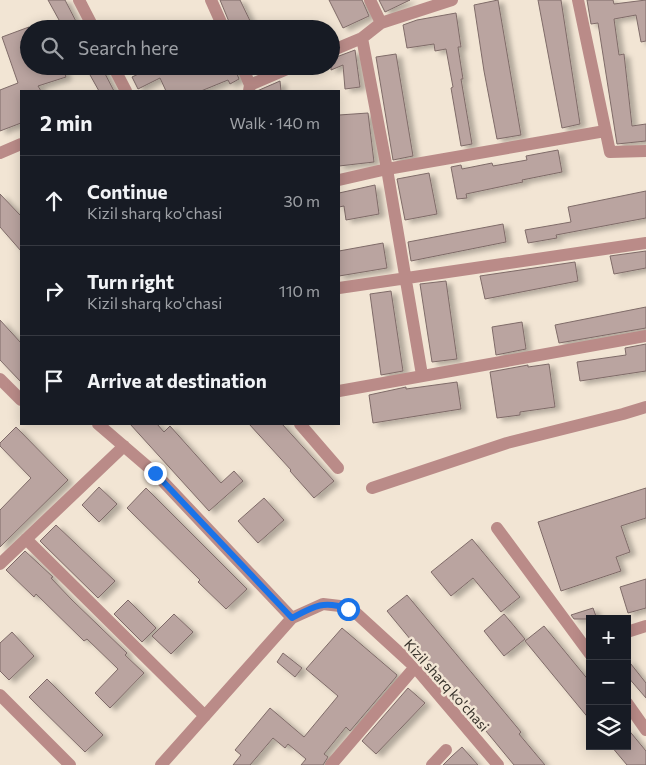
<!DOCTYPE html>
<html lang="en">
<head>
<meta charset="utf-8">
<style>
	body { margin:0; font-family:Commissioner,sans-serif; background:#20242c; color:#f1f3f6 }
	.controls { position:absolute; right:15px; bottom:15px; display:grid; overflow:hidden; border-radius:0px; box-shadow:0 2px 12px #0003 }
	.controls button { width:45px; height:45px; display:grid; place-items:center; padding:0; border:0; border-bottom:1px solid #363941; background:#171b24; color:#f1f3f6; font:25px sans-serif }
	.stop { position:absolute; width:15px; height:15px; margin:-11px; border:4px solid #1a73e8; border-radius:50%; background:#fff }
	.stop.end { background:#1a73e8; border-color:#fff; box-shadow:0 1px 5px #0008 }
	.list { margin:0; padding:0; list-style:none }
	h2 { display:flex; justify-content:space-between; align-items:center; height:65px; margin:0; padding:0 20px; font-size:21px }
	h2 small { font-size:16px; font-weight:400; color:#9ea1a6 }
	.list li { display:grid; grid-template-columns:32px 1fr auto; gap:15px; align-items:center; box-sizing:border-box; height:90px; padding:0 20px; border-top:1px solid #363941 }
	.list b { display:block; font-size:19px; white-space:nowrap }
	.list p { margin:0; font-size:16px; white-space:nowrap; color:#9ea1a6 }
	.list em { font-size:16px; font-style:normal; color:#9ea1a6 }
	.icon { flex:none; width:28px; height:28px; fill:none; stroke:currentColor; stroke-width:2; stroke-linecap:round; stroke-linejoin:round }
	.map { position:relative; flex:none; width:646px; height:765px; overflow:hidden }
	.search { position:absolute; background:#171b24; box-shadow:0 2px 12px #0003; left:20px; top:20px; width:320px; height:55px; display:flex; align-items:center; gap:12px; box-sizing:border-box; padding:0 18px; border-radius:28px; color:#9ea1a6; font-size:19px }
	.panel { position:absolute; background:#171b24; box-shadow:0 2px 12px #0003; left:20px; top:90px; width:320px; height:335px; border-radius:0px }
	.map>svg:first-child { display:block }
	.building { fill:#baa4a0; stroke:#7f6b68; filter:url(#shadow) }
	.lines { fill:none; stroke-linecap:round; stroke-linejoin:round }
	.minor { stroke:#ba8b88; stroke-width:12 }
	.route { stroke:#1a73e8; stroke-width:6 }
	.labels { text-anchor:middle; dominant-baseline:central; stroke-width:5; stroke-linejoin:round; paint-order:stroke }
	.street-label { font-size:14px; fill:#36312a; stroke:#f2e5d4 }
</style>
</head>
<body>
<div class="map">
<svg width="646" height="765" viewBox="0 0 646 765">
	<defs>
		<filter id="shadow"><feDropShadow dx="5.5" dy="3" stdDeviation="2.5" flood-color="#0004"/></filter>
	</defs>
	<rect width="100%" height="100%" fill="#f2e5d4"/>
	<path class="building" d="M48 0H65L80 29H64Z
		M220 0H240L254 29H232Z
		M329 0H362L369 16 343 28Z
		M379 0H410L385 12Z
		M498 0 521 135 497 139 484 71 474 5Z
		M538 0H561L580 124 562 128Z
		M587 0H613L614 4 646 0V41L641 42 636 15 614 19 619 55 624 54 632 126 646 124V141L617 144 598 23 591 24Z
		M456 13 461 47H458L463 79H461L472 144 461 146 451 88 453 87 446 49 435 51 434 44 407 48 403 25 417 20Z
		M29 27V38L21 41 29 66H62L66 77 38 86 41 91H21V123L0 131V90L18 83 2 37Z
		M355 50 360 87 345 89 343 65 331 70V59Z
		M396 54 413 156 393 160 376 57Z
		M85 66H101L114 91H99Z
		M155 66H234L239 79 230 84 228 80 201 91H166L160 78 138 89 132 77Z
		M280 81 281 91H257Z
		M368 113 374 162 339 166V115Z
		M558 150 562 172 522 180 523 182 466 194 467 198 457 199 451 167 461 165 462 169 492 163 493 166 527 160 526 156Z
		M429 173 437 214 405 220 397 179Z
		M375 185 379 214 346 220 344 206 339 207V193Z
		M646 191V218L556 235 557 238 528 243 525 230 571 222 568 207Z
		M0 194 21 216V251L0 227Z
		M503 224 506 242 411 261 408 242Z
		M383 243 387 268 339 276V251Z
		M646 251V268L614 274 610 256Z
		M575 262 578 281 485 299 480 276Z
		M446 281 457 359 432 362 420 284Z
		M391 291 403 371 381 375 370 294Z
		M646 307V328L559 343 555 325Z
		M0 320 21 343V382L0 360Z
		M522 322 526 349 496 355 492 327Z
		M646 344V371L580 381 577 362 626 355 625 348Z
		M549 364 555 407 520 412V415L497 418 490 372 528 365V367Z
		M457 382 461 409 373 423 369 395 406 387V389Z
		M130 424H157L164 432 170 426 221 483 234 471 243 481 209 511Z
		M249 424H282L334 481 314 498 290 471 291 470Z
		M16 427 68 480 0 547V510L31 478 0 446V443Z
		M99 487 117 504 99 522 82 505Z
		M146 488 247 589 226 609 198 582 200 580 127 508Z
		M646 488V518L621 526 630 552 616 557 621 571 561 591 538 522Z
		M264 498 284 520 258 543 238 521Z
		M56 525 115 581 98 598 40 541Z
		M472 539 520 597 501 612 473 578 451 596 431 572Z
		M25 551 53 577 51 578 72 600 127 653 125 655 144 673 110 708 95 693 118 669 87 639 84 641 36 594 34 597 6 570Z
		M646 579V608L628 613 620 587Z
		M407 595 521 732 519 734 545 765H514L387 611Z
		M128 600 156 628 142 642 114 614Z
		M593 608 597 619H574L571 615Z
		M174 614 193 632 171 654 152 636Z
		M504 614 525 639 504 656 484 631Z
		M544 626 590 682V720L525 641Z
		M342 628 397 675 396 677 350 731 346 727 324 754 328 757 323 765H301L306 759 288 744 285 748 273 738 250 765H233L241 755 235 750 270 708 304 737 338 696 306 669Z
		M12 632 34 656 9 680 0 671V643Z
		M283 653 302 668 295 677 277 662Z
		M627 659 646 683V698L627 676Z
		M47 679 103 735 85 752 29 697Z
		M408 688 425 703 376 754 362 741Z
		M627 728 646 751V765H627L611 746H627Z
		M462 747 478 765H443L452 756Z"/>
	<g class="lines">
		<path class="minor" d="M79 0 94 29
			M211 0 224 29
			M370 0 381 23
			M578 0 610 152 646 151
			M362 38 387 169 422 375
			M331 51 362 38 381 23 452 0
			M113 66 126 91
			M242 66 250 85 249 91
			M250 85 294 66
			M0 153 21 144
			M339 180 387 169 605 131
			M339 288 646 243
			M0 379 21 400
			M339 391 646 336
			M98 424 155 473 292 618
			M300 424 338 468
			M372 488 507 443 623 414 646 407
			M497 528 590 654
			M26 539 205 716
			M0 564 124 446
			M627 632 646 626
			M0 695 70 765
			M627 703 646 730
			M161 765 292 618 323 604 340 606 356 613 415 667 498 765
			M331 765 415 667
			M432 765 446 750"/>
	</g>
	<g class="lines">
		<path class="route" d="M155 473 292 618C314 606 324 600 348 609"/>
	</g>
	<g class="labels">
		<g class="street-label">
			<text transform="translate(447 685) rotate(48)">Kizil sharq ko'chasi</text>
		</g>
	</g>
</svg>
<div class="controls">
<button>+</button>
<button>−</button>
<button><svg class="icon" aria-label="layers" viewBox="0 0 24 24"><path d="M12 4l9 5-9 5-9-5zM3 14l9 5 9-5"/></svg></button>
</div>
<div class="stop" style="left:348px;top:609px"></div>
<div class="stop end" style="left:155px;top:473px"></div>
<div class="search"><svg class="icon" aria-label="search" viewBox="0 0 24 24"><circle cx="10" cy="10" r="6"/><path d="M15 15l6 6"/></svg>Search here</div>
<section class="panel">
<h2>2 min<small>Walk · 140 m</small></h2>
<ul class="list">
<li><svg class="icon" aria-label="ahead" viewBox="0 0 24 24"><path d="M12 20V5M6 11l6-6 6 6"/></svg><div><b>Continue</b><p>Kizil sharq ko'chasi</p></div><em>30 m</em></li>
<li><svg class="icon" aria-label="right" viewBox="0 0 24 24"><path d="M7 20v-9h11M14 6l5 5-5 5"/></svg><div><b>Turn right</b><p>Kizil sharq ko'chasi</p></div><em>110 m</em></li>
<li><svg class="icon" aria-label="arrive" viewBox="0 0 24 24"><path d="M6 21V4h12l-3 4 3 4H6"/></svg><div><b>Arrive at destination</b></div></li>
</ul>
</section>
</div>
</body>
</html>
